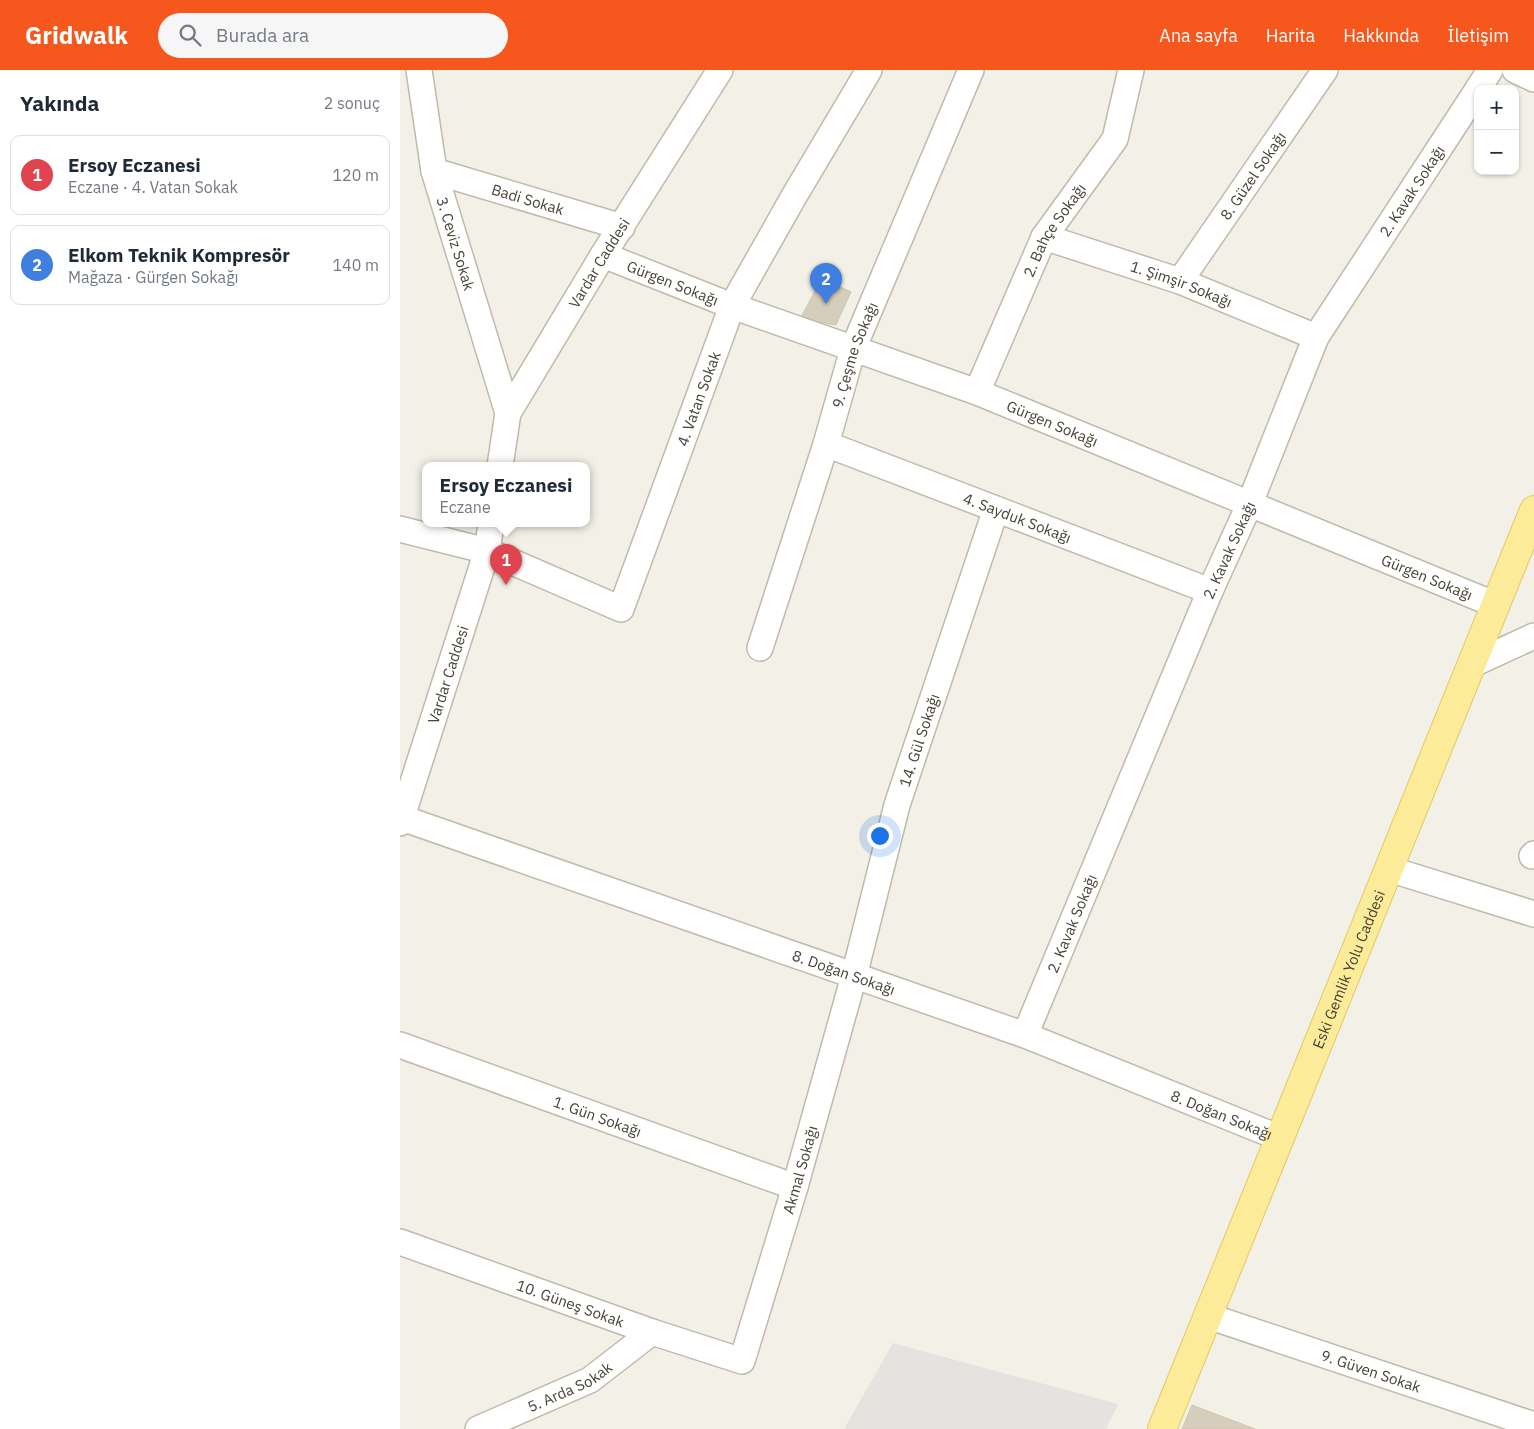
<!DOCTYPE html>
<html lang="tr">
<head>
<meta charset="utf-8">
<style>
	body { margin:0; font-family:"IBM Plex Sans",sans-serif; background:#f6f6f7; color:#1f2937 }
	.controls { position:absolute; right:15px; top:15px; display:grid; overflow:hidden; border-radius:10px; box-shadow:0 1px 4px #0004 }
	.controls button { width:45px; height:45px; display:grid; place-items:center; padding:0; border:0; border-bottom:1px solid #e0e1e3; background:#fff; color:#1f2937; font:25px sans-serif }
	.you { position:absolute; left:479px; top:765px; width:18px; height:18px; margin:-12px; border:4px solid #fff; border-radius:50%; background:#1a73e8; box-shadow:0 0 0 8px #1a73e833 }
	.badge { display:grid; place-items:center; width:32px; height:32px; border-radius:50%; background:#f5571c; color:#fff; font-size:16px; font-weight:700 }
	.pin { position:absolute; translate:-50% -41px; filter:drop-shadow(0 1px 2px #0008) }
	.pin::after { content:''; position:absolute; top:26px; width:18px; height:15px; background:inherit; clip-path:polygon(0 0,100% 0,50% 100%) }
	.popup { position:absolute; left:22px; top:392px; width:168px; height:65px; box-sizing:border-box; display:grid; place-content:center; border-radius:10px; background:#fff; filter:drop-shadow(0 1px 4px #0005); font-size:16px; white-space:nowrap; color:#747a83 }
	.popup b { font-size:19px; color:#1f2937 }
	.popup::after { content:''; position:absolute; left:50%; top:100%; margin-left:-10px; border:10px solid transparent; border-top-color:#fff }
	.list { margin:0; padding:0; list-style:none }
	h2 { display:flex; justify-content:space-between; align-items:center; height:65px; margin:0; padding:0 20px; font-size:21px }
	h2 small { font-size:16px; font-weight:400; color:#747a83 }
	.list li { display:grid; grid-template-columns:32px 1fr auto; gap:15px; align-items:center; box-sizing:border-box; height:80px; margin:0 10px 10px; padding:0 10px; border:1px solid #e0e1e3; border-radius:10px }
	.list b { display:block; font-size:19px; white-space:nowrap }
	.list p { margin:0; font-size:16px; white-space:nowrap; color:#747a83 }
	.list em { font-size:16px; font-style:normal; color:#747a83 }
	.icon { flex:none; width:28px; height:28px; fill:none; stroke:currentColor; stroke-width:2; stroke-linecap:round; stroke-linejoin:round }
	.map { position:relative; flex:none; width:1134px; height:1359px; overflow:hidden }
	header { display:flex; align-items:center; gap:30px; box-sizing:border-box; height:70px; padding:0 25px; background:#f5571c; color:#fff }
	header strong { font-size:24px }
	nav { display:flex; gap:28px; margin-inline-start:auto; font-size:18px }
	.search { width:350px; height:45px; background:#f6f6f7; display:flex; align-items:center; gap:12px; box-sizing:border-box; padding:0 18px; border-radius:28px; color:#747a83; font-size:19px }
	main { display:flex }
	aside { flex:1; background:#fff }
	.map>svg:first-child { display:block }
	.parking { fill:#e5e3df }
	.building { fill:#d5cebd; stroke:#cfc7b0 }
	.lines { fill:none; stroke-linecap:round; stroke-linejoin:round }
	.minor-casing { stroke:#bfbaaa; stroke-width:28 }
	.major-casing { stroke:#e1cb67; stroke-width:30 }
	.minor { stroke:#fff; stroke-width:25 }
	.major { stroke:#fceb98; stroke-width:28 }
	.labels { text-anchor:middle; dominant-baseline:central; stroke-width:4; stroke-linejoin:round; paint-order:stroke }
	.street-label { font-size:15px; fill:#464236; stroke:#fff }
</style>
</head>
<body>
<header>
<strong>Gridwalk</strong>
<div class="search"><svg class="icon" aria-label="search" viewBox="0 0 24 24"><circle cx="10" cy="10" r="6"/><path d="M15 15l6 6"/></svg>Burada ara</div>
<nav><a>Ana sayfa</a><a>Harita</a><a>Hakkında</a><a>İletişim</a></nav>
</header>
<main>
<aside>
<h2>Yakında<small>2 sonuç</small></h2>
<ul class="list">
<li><span class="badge" style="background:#e0444e">1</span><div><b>Ersoy Eczanesi</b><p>Eczane · 4. Vatan Sokak</p></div><em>120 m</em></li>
<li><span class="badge" style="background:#3f7fe0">2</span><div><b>Elkom Teknik Kompresör</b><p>Mağaza · Gürgen Sokağı</p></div><em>140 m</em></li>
</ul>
</aside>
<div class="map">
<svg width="1134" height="1359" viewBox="0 0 1134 1359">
	<rect width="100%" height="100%" fill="#f3f1e7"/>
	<path class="parking" d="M493 1273 718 1334 706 1359H444Z"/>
	<path class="building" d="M422 208 451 222 436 255 400 249Z
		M792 1335 855 1359H782Z"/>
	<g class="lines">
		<g class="minor-casing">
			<g id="minor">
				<path id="s1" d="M19 0 34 101 108 343"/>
				<path d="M1115 0 1134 9"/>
				<path d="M1078 19 1090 0"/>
				<path id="s2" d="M34 101 222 157"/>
				<path id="s3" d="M644 167 780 211 916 267"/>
				<path id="s4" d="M203 185 332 236 577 322 1096 535"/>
				<path id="s5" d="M780 211 925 0"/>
				<path id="s6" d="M577 322 644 167 715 69 731 0"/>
				<path id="s7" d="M426 374 810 521"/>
				<path id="s8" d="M100 396 108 343 203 185 320 0"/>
				<path id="s9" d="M0 459 87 481 221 539 332 236 393 128 469 0"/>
				<path id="s10" d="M360 578 426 374 453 279 571 0"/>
				<path d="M1071 595 1134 566"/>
				<path id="s11" d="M2 748 625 965 880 1068"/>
				<path id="s12" d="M0 753 87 481 91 454"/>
				<path d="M1132 786 1134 784"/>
				<path d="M989 799 1134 844"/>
				<path id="s13" d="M625 965 810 521 850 433 916 267 1078 19"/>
				<path id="s14" d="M0 975 395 1117"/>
				<path id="s15" d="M0 1172 252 1262 342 1291 395 1117 454 906 497 735 596 439"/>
				<path id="s16" d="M808 1246 1134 1355"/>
				<path id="s17" d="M78 1359 190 1310 252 1262"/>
			</g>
		</g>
		<g class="major-casing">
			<g id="major">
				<path id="s18" d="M762 1359 1134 440"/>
			</g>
		</g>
		<use href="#minor" class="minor"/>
		<use href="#major" class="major"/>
	</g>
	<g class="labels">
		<g class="street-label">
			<text stroke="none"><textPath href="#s5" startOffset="128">8. Güzel Sokağı</textPath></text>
			<text stroke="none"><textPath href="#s13" startOffset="931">2. Kavak Sokağı</textPath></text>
			<text stroke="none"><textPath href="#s2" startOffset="98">Badi Sokak</textPath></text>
			<text stroke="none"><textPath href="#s6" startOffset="180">2. Bahçe Sokağı</textPath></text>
			<text stroke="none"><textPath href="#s1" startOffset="178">3. Ceviz Sokak</textPath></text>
			<text stroke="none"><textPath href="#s8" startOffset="229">Vardar Caddesi</textPath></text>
			<text stroke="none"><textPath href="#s4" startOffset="75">Gürgen Sokağı</textPath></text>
			<text stroke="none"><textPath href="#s3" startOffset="145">1. Şimşir Sokağı</textPath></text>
			<text stroke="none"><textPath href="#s10" startOffset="308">9. Çeşme Sokağı</textPath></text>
			<text stroke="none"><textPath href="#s9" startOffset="460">4. Vatan Sokak</textPath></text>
			<text stroke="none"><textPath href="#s4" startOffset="480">Gürgen Sokağı</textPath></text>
			<text stroke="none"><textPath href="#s7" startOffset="205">4. Sayduk Sokağı</textPath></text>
			<text stroke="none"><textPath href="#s13" startOffset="526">2. Kavak Sokağı</textPath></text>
			<text stroke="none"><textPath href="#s4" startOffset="885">Gürgen Sokağı</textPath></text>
			<text stroke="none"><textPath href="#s12" startOffset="156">Vardar Caddesi</textPath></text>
			<text stroke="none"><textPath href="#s15" startOffset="1008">14. Gül Sokağı</textPath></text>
			<text stroke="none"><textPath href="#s13" startOffset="121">2. Kavak Sokağı</textPath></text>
			<text stroke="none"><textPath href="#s18" startOffset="496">Eski Gemlik Yolu Caddesi</textPath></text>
			<text stroke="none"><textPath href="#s11" startOffset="468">8. Doğan Sokağı</textPath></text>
			<text stroke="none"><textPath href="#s11" startOffset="872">8. Doğan Sokağı</textPath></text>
			<text stroke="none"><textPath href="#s14" startOffset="210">1. Gün Sokağı</textPath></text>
			<text stroke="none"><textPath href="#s15" startOffset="562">Akmal Sokağı</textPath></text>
			<text stroke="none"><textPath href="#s15" startOffset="181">10. Güneş Sokak</textPath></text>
			<text stroke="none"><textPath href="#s16" startOffset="172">9. Güven Sokak</textPath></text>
			<text stroke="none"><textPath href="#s17" startOffset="101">5. Arda Sokak</textPath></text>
		</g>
	</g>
</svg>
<div class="controls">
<button>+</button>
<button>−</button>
</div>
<div class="you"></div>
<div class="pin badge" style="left:106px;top:515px;background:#e0444e">1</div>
<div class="popup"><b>Ersoy Eczanesi</b>Eczane</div>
<div class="pin badge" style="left:426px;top:234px;background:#3f7fe0">2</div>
</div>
</main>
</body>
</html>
